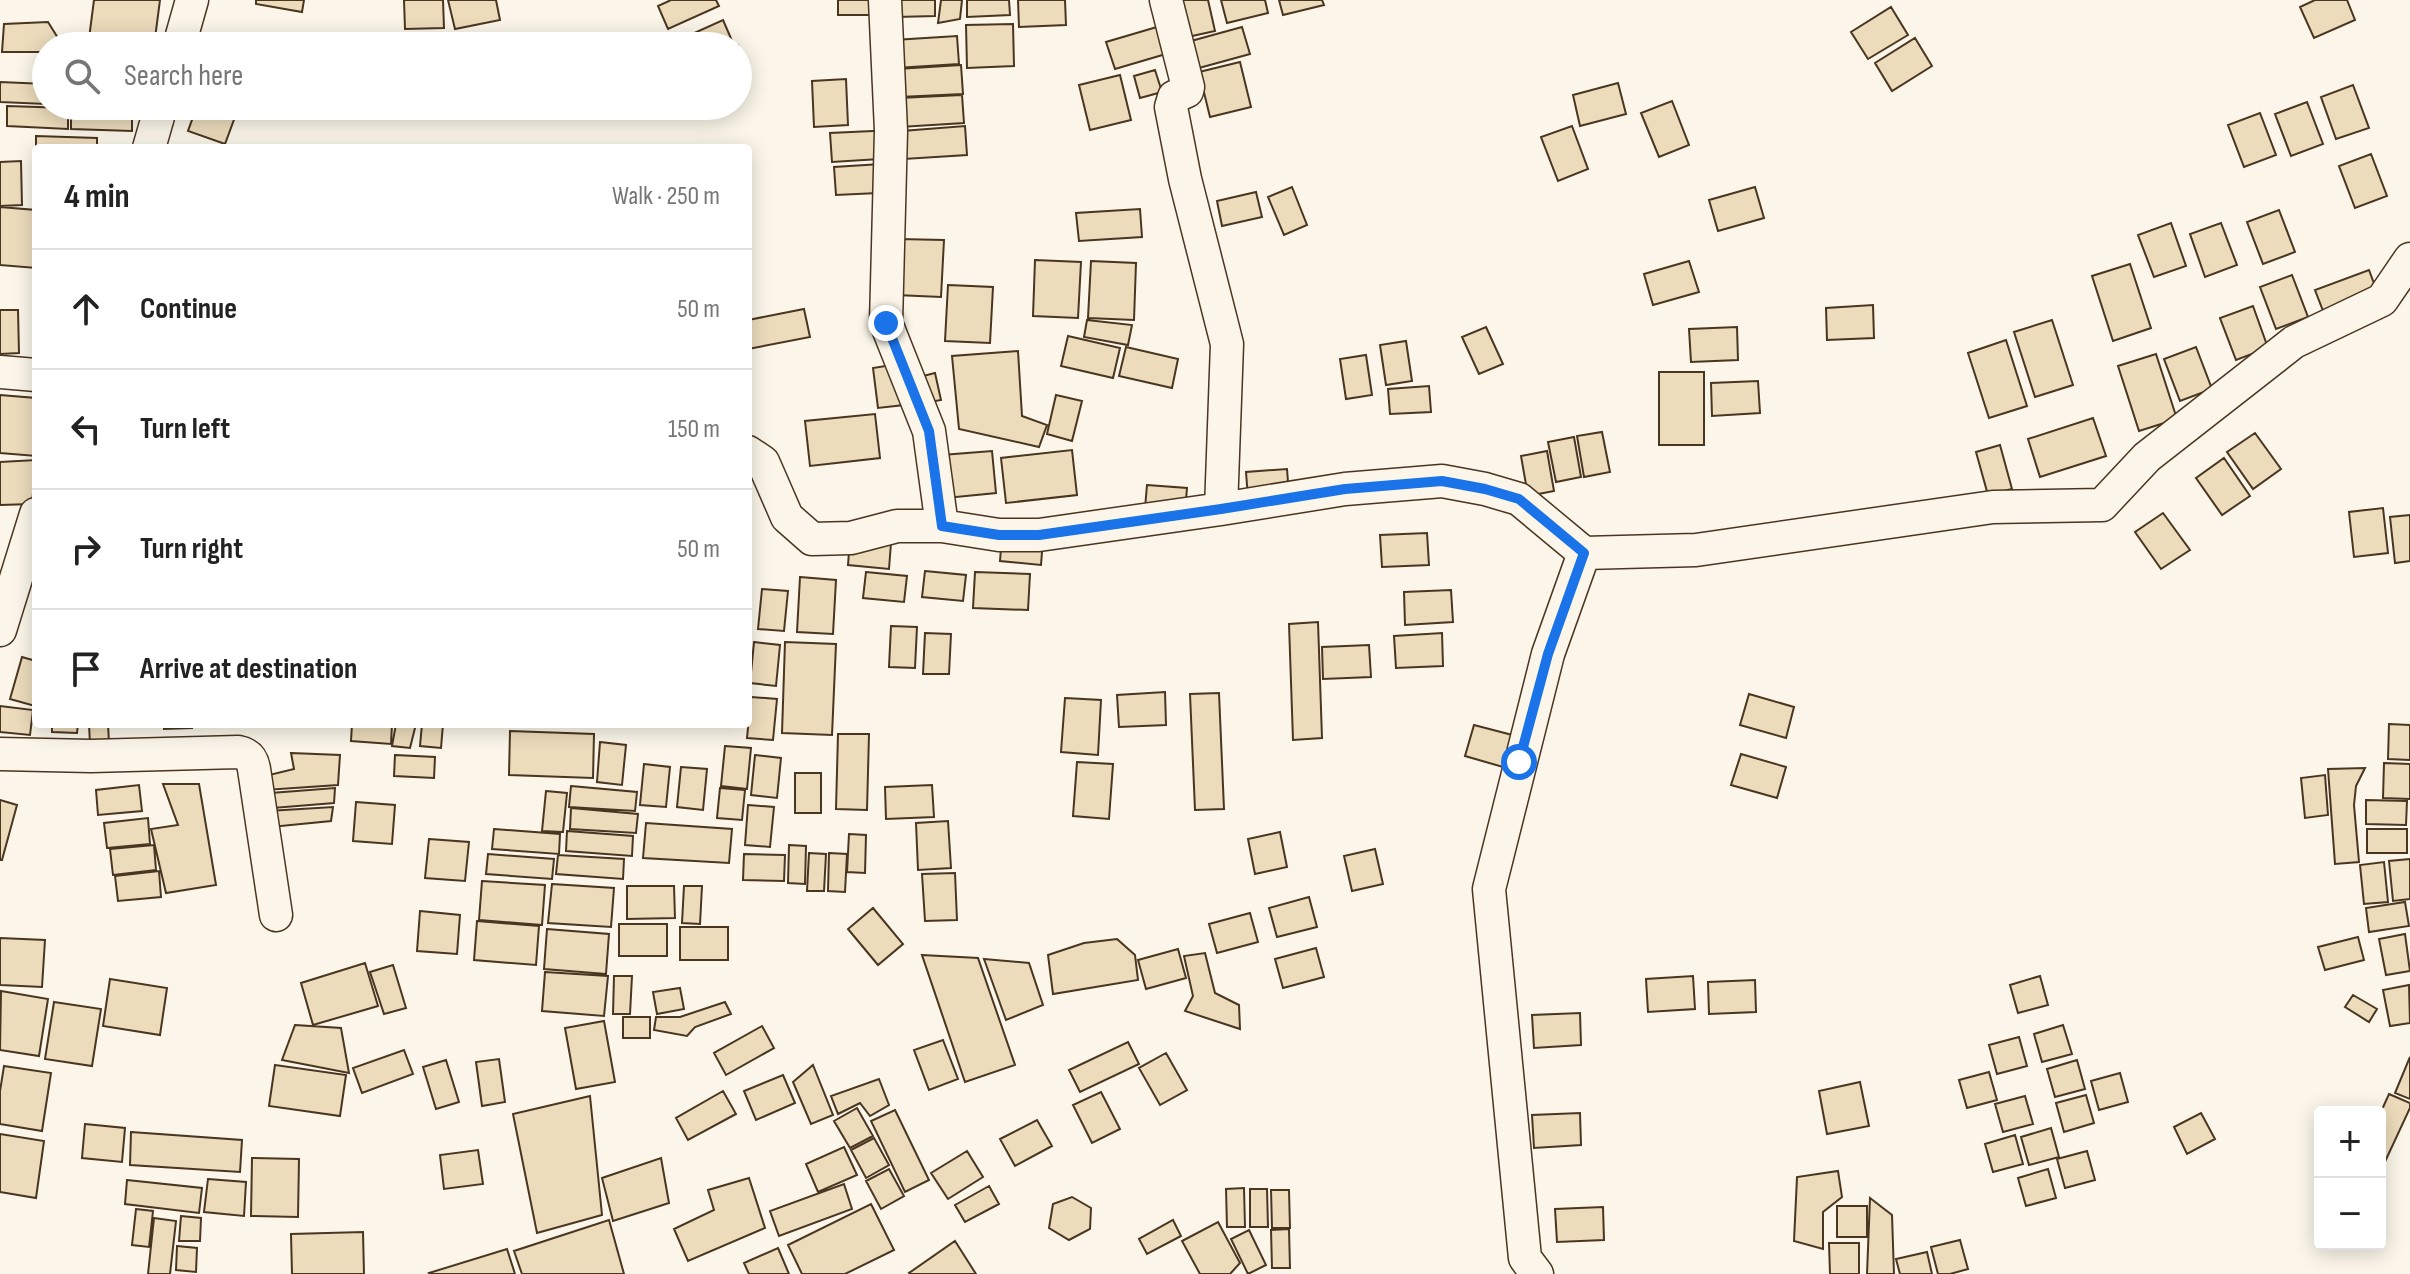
<!DOCTYPE html>
<html lang="en">
<head>
<meta charset="utf-8">
<style>
	body { margin:0; font-family:"Sofia Sans Condensed",sans-serif; background:#f6f6f6; color:#222 }
	.controls { position:absolute; right:24px; bottom:24px; display:grid; overflow:hidden; border-radius:8px; box-shadow:0 4px 20px #0003 }
	.controls button { width:72px; height:72px; display:grid; place-items:center; padding:0; border:0; border-bottom:2px solid #e0e0e0; background:#fff; color:#222; font:40px sans-serif }
	.stop { position:absolute; width:24px; height:24px; margin:-18px; border:6px solid #1a73e8; border-radius:50%; background:#fff }
	.stop.end { background:#1a73e8; border-color:#fff; box-shadow:0 2px 8px #0008 }
	.list { margin:0; padding:0; list-style:none }
	h2 { display:flex; justify-content:space-between; align-items:center; height:104px; margin:0; padding:0 32px; font-size:34px }
	h2 small { font-size:26px; font-weight:400; color:#767676 }
	.list li { display:grid; grid-template-columns:52px 1fr auto; gap:24px; align-items:center; box-sizing:border-box; height:120px; padding:0 32px; border-top:2px solid #e0e0e0 }
	.list b { display:block; font-size:30px; white-space:nowrap }
	.list em { font-size:26px; font-style:normal; color:#767676 }
	.icon { flex:none; width:44px; height:44px; fill:none; stroke:currentColor; stroke-width:2; stroke-linecap:round; stroke-linejoin:round }
	.map { position:relative; flex:none; width:2410px; height:1274px; overflow:hidden }
	.search { position:absolute; background:#fff; box-shadow:0 4px 20px #0003; left:32px; top:32px; width:720px; height:88px; display:flex; align-items:center; gap:20px; box-sizing:border-box; padding:0 28px; border-radius:44px; color:#767676; font-size:30px }
	.panel { position:absolute; background:#fff; box-shadow:0 4px 20px #0003; left:32px; top:144px; width:720px; height:584px; border-radius:8px }
	.map>svg:first-child { display:block }
	.building { fill:#ecdcbc; stroke:#4a3520; stroke-width:2 }
	.lines { fill:none; stroke-linecap:round; stroke-linejoin:round }
	.minor-casing { stroke:#4a3520; stroke-width:35 }
	.minor { stroke:#fbf6e9; stroke-width:32 }
	.route { stroke:#1a73e8; stroke-width:10 }
</style>
</head>
<body>
<div class="map">
<svg width="2410" height="1274" viewBox="0 0 2410 1274">
	<rect width="100%" height="100%" fill="#fbf6e9"/>
	<path class="building" d="M94 0H160L154 46H88Z
		M256 0H304L302 12 256 4Z
		M404 0H443L444 28 405 29Z
		M448 0H496L500 20 455 29Z
		M671 0H716L719 6 668 29 658 6Z
		M838 0H876L877 15H838Z
		M896 0H935V16L896 17Z
		M941 0H962L960 19 938 23Z
		M967 0H1009L1010 15 967 17Z
		M1018 0H1065L1066 25 1019 27Z
		M1173 0H1208L1215 31 1183 38Z
		M1221 0H1265L1268 13 1227 23Z
		M1279 0H1322L1324 5 1283 15Z
		M2315 0H2347L2355 20 2314 38 2300 7Z
		M1891 7 1908 35 1868 59 1851 32Z
		M723 20 733 43 727 46H673L672 43Z
		M48 22 63 46H46V52H2L4 24Z
		M1013 24 1014 66 967 68 966 25Z
		M1167 24 1176 51 1115 69 1106 42Z
		M1242 27 1250 54 1188 71 1180 44Z
		M957 36 959 64 896 68 894 40Z
		M1915 38 1932 66 1892 91 1875 63Z
		M738 45 748 68 738 72V46H736Z
		M1240 62 1251 107 1210 117 1199 72Z
		M961 65 963 94 899 97 897 69Z
		M1155 70 1162 92 1140 98 1134 76Z
		M1120 75 1131 120 1090 130 1079 85Z
		M846 79 848 125 814 127 812 81Z
		M0 82 46 84V104L0 102Z
		M1618 83 1626 114 1580 126 1573 95Z
		M2353 85 2369 128 2336 139 2321 97Z
		M962 95 964 123 900 127 899 98Z
		M1672 101 1689 145 1659 157 1641 113Z
		M2307 102 2323 144 2291 156 2275 114Z
		M7 106 68 108V129L7 126Z
		M197 106H239L225 144 188 131Z
		M71 108 132 111V131L71 129Z
		M2260 113 2276 155 2244 167 2228 125Z
		M965 126 967 155 904 159 902 131Z
		M1572 126 1588 169 1558 181 1541 137Z
		M894 130 896 158 832 162 830 133Z
		M36 136 97 138V148H36Z
		M2371 154 2387 196 2355 208 2339 166Z
		M21 161 22 205 0 206V162Z
		M897 163 899 192 836 195 834 167Z
		M1292 187 1307 225 1284 235 1268 197Z
		M1755 187 1764 218 1718 231 1709 200Z
		M1256 192 1262 217 1222 226 1217 201Z
		M0 207 36 210V268L0 265Z
		M1140 209 1142 237 1079 241 1076 213Z
		M2279 210 2295 252 2263 264 2247 222Z
		M2171 223 2186 266 2154 277 2138 235Z
		M2221 223 2237 265 2205 277 2190 234Z
		M899 239 944 240 941 297 896 295Z
		M1035 260 1081 262 1078 318 1033 316Z
		M1091 261 1136 263 1134 320 1088 318Z
		M1689 261 1699 292 1653 305 1644 274Z
		M2130 264 2151 328 2113 341 2092 276Z
		M2369 270 2379 297 2325 316 2315 290Z
		M2292 275 2308 317 2276 329 2260 287Z
		M948 285 993 287 990 343 945 341Z
		M1873 305 1874 338 1827 340 1826 308Z
		M2253 306 2268 348 2236 360 2220 318Z
		M804 309 810 337 748 349V320Z
		M0 310H18L19 353 0 354Z
		M1087 320 1132 325 1128 345 1084 337Z
		M2052 320 2073 385 2035 397 2014 332Z
		M1486 327 1503 364 1479 374 1462 337Z
		M1737 327 1738 360 1691 362 1689 329Z
		M1068 336 1120 348 1113 378 1061 366Z
		M2006 340 2027 406 1989 418 1968 353Z
		M1406 341 1412 381 1386 385 1380 345Z
		M1126 347 1178 359 1172 388 1119 376Z
		M2196 347 2212 389 2180 401 2164 359Z
		M1018 351 1022 416 1047 425 1039 447 959 429 952 356Z
		M2156 354 2177 419 2139 431 2118 366Z
		M1366 355 1372 395 1346 399 1340 359Z
		M898 364 904 405 878 408 873 368Z
		M1659 372H1704V445H1659Z
		M935 373 941 400 924 403 919 377Z
		M1758 381 1760 413 1712 416 1711 383Z
		M1429 386 1431 412 1390 414 1388 389Z
		M0 395 36 398V456L0 453Z
		M1056 395 1082 401 1072 441 1047 434Z
		M875 414 880 458 810 466 805 421Z
		M2093 418 2106 456 2040 477 2028 439Z
		M1602 432 1610 472 1584 477 1577 436Z
		M2255 433 2281 469 2253 489 2227 452Z
		M1574 437 1581 477 1556 482 1548 442Z
		M2000 445 2012 489 1988 495 1976 452Z
		M1072 450 1077 495 1006 503 1001 458Z
		M992 451 996 493 946 498 942 455Z
		M1547 451 1554 491 1528 496 1521 456Z
		M2224 458 2250 496 2222 515 2196 478Z
		M36 460 32 504 0 505V462Z
		M1287 469 1289 495 1248 498 1246 472Z
		M1147 485 1187 488 1185 512 1145 508Z
		M2383 508 2388 553 2354 557 2349 512Z
		M2163 513 2190 550 2161 569 2135 532Z
		M2410 515V561L2395 563 2390 517Z
		M1427 533 1429 565 1382 567 1380 535Z
		M1002 535 1043 539 1041 565 1000 561Z
		M850 539 891 543 889 569 848 565Z
		M925 571 966 575 963 601 922 597Z
		M866 572 907 576 904 602 863 598Z
		M975 572 1030 574 1028 610 973 608Z
		M800 577 836 580 833 634 797 632Z
		M762 589 788 591 784 631 758 629Z
		M1451 590 1453 622 1405 625 1404 592Z
		M1318 622 1322 738 1293 740 1289 624Z
		M891 626 917 627 915 668 889 667Z
		M925 633 951 634 949 674H923Z
		M1442 633 1443 666 1396 668 1394 636Z
		M754 642 780 645 776 686 750 683Z
		M785 642 836 644 832 735 782 733Z
		M1369 645 1371 677 1323 679 1322 647Z
		M22 657 36 661 35 706 10 699Z
		M1165 692 1166 725 1119 727 1117 695Z
		M1219 693 1224 809 1195 810 1190 694Z
		M1749 694 1794 707 1786 738 1740 725Z
		M751 697 777 699 773 740 747 738Z
		M1065 698 1101 700 1098 755 1061 752Z
		M0 706 33 710 30 735 0 732Z
		M52 724H78L77 733 52 732Z
		M89 724H108L109 743 90 744Z
		M164 724H192V728L164 729Z
		M352 724H392L391 744 351 741Z
		M396 724H416L410 748 392 746Z
		M422 724H443L441 748 420 746Z
		M2389 724 2410 725V760L2388 759Z
		M1474 725 1520 737 1510 769 1465 756Z
		M510 731 594 734 593 778 509 775Z
		M838 734H869L867 810 836 809Z
		M600 742 626 745 622 785 597 782Z
		M725 746 751 748 747 789 721 786Z
		M291 753 340 755 338 785 265 790V776L294 769Z
		M1741 754 1786 767 1777 798 1731 785Z
		M395 755 435 757 434 778 394 776Z
		M755 755 781 758 777 798 751 795Z
		M1077 762 1113 764 1109 819 1073 816Z
		M2384 763 2410 764V799L2383 798Z
		M644 764 670 767 666 807 640 805Z
		M681 767 707 769 703 810 677 807Z
		M2365 768 2356 786 2354 805 2359 862 2335 864 2328 769Z
		M795 773H821V813H795Z
		M2325 775 2328 815 2305 818 2301 778Z
		M163 784H199L216 885 166 893 151 829 178 825Z
		M139 785 142 811 98 815 96 790Z
		M932 785 934 817 886 819 885 787Z
		M571 786 637 792 635 811 569 807Z
		M335 788 334 803 273 808 271 793Z
		M720 788 745 790 742 820 717 818Z
		M546 791 567 793 563 832 542 831Z
		M0 800 17 805 2 860H0Z
		M2366 800 2407 801 2406 825 2366 824Z
		M356 802 395 805 392 844 353 841Z
		M748 805 774 807 770 847 745 845Z
		M333 807 331 821 271 827 268 811Z
		M571 808 638 814 636 833 570 829Z
		M148 818 150 844 107 848 104 823Z
		M948 821 951 868 918 870 916 823Z
		M646 823 732 829 729 863 643 858Z
		M494 829 560 834 559 854 492 849Z
		M2367 829H2407V853H2367Z
		M567 831 633 836 632 856 566 851Z
		M1280 832 1287 867 1255 874 1248 839Z
		M849 834 866 835 865 873 847 872Z
		M429 839 469 842 465 881 425 878Z
		M154 845 156 870 113 875 110 849Z
		M789 845 806 846 805 884 788 883Z
		M1375 849 1383 884 1352 891 1344 856Z
		M809 853 826 854 824 891H807Z
		M829 853 847 854 845 892 828 891Z
		M488 854 554 859 552 879 486 874Z
		M744 854 785 855 784 881 743 880Z
		M558 855 624 859 623 879 556 874Z
		M2410 859V899L2393 901 2389 861Z
		M2384 862 2388 902 2364 904 2360 865Z
		M159 871 161 897 118 901 115 876Z
		M955 873 957 920 925 921 922 874Z
		M482 881 545 885 542 925 479 920Z
		M552 884 614 888 611 927 548 923Z
		M627 886H674L675 918 627 919Z
		M684 886H702L700 924 682 923Z
		M1309 897 1317 927 1277 937 1269 908Z
		M2405 902 2409 926 2369 932 2366 908Z
		M873 908 903 944 878 965 848 929Z
		M420 911 460 915 457 954 417 951Z
		M1250 913 1258 942 1217 953 1209 924Z
		M477 921 539 926 536 965 474 960Z
		M619 924H667V956H619Z
		M680 927H728V960H680Z
		M547 929 609 934 606 974 544 969Z
		M2405 934 2410 971 2386 975 2379 939Z
		M2358 937 2364 960 2325 970 2318 947Z
		M0 938 45 940 42 987 0 985Z
		M1117 939 1135 955 1138 980 1053 994 1048 955 1084 943Z
		M1316 948 1324 977 1283 988 1275 959Z
		M1178 949 1186 978 1146 989 1138 960Z
		M1205 953 1215 993 1239 1005 1240 1029 1185 1011 1193 996 1184 956Z
		M922 955 978 958 1015 1065 965 1082Z
		M984 959 1029 963 1043 1005 1006 1020Z
		M365 963 378 1006 313 1025 301 983Z
		M393 965 406 1008 384 1014 370 972Z
		M545 972 608 976 604 1016 542 1011Z
		M614 976H632L630 1014H613Z
		M1693 976 1695 1009 1648 1012 1646 979Z
		M2040 976 2048 1005 2018 1013 2010 985Z
		M110 979 167 988 160 1035 103 1026Z
		M1755 980 1756 1012 1709 1014 1708 982Z
		M2409 985 2410 1023 2390 1026 2383 990Z
		M680 988 684 1009 657 1014 653 992Z
		M1 991 48 999 39 1056 0 1050Z
		M2353 995 2377 1009 2369 1022 2345 1007Z
		M54 1002 101 1009 92 1066 45 1059Z
		M725 1002 731 1014 695 1027 687 1036 654 1030 656 1017H680Z
		M1580 1013 1581 1045 1534 1048 1532 1015Z
		M623 1017H650V1038H623Z
		M604 1021 615 1082 576 1089 565 1028Z
		M295 1025 341 1028 349 1073 282 1060Z
		M2063 1025 2072 1054 2042 1062 2034 1034Z
		M762 1026 774 1048 726 1075 714 1053Z
		M2019 1037 2027 1066 1997 1074 1989 1045Z
		M943 1040 958 1079 929 1090 914 1050Z
		M1128 1042 1139 1064 1080 1092 1069 1070Z
		M404 1050 413 1074 362 1093 353 1068Z
		M1166 1053 1187 1090 1160 1105 1139 1068Z
		M2410 1057V1099L2395 1093Z
		M499 1059 505 1102 482 1106 476 1062Z
		M446 1060 459 1102 436 1109 423 1067Z
		M2077 1060 2085 1089 2055 1097 2047 1069Z
		M275 1065 346 1075 340 1116 269 1106Z
		M813 1065 833 1115 811 1124 793 1082Z
		M4 1066 51 1073 42 1131 0 1124V1091Z
		M1989 1072 1997 1100 1967 1108 1959 1080Z
		M2120 1073 2128 1102 2099 1110 2091 1081Z
		M783 1075 795 1103 756 1120 744 1091Z
		M879 1079 889 1105 870 1116 860 1103 838 1114 831 1096Z
		M1860 1082 1869 1126 1827 1134 1819 1091Z
		M723 1091 736 1114 688 1140 676 1118Z
		M1101 1092 1120 1129 1092 1143 1073 1105Z
		M2389 1094 2410 1103V1108L2383 1166 2380 1165V1114Z
		M2086 1095 2094 1123 2064 1132 2056 1103Z
		M590 1096 602 1215 537 1233 513 1114Z
		M2025 1096 2033 1124 2003 1132 1995 1104Z
		M857 1108 873 1136 850 1148 834 1121Z
		M895 1110 929 1180 905 1192 871 1121Z
		M1580 1113 1581 1145 1534 1148 1532 1115Z
		M2201 1113 2215 1139 2187 1154 2174 1127Z
		M1037 1120 1052 1146 1015 1166 1000 1139Z
		M85 1124 125 1128 122 1162 82 1158Z
		M2051 1128 2059 1157 2029 1165 2021 1137Z
		M131 1132 242 1140 240 1172 130 1165Z
		M0 1134 44 1141 36 1198 0 1192Z
		M2015 1135 2023 1164 1993 1172 1985 1144Z
		M874 1138 889 1165 866 1178 851 1150Z
		M844 1147 857 1175 818 1192 806 1164Z
		M478 1150 483 1184 444 1189 440 1155Z
		M967 1151 983 1177 948 1199 931 1173Z
		M2087 1151 2095 1180 2065 1188 2057 1159Z
		M252 1158 299 1159 298 1217 251 1216Z
		M661 1158 669 1203 613 1221 602 1178Z
		M889 1169 904 1196 881 1209 866 1181Z
		M2048 1169 2056 1198 2026 1206 2018 1178Z
		M1838 1171 1842 1197 1823 1212V1249L1794 1241 1797 1177Z
		M749 1178 765 1228 688 1261 674 1229 714 1210 708 1190Z
		M208 1179 246 1182 244 1216 204 1212Z
		M127 1180 202 1188 199 1213 125 1204Z
		M844 1184 852 1209 779 1236 770 1211Z
		M989 1186 999 1204 965 1222 955 1205Z
		M1244 1188 1245 1227H1227L1226 1189Z
		M1250 1189H1267L1268 1227H1250Z
		M1271 1190H1289L1290 1228H1272Z
		M1072 1197 1091 1208 1090 1229 1069 1240 1049 1228 1053 1204Z
		M1870 1198 1892 1215 1894 1274H1867Z
		M871 1204 894 1250 845 1274H802L788 1245Z
		M1837 1206H1867V1237H1837Z
		M1603 1207 1604 1240 1557 1242 1555 1209Z
		M136 1209 153 1211 149 1247 132 1245Z
		M181 1216 201 1218 200 1241H179Z
		M154 1218 176 1221 170 1274H148Z
		M609 1220 624 1274H522L514 1251Z
		M1173 1220 1181 1236 1147 1254 1139 1239Z
		M1218 1222 1240 1263 1230 1274H1200L1182 1241Z
		M1289 1229 1290 1268H1272L1271 1230Z
		M1249 1230 1266 1265 1248 1274 1231 1239Z
		M363 1232 364 1274H292L291 1234Z
		M1960 1240 1968 1269 1950 1274H1938L1931 1247Z
		M955 1241 976 1274H910L909 1273Z
		M1829 1243H1859V1274H1830Z
		M177 1246 197 1248 196 1272 176 1270Z
		M778 1248 789 1274H749L744 1263Z
		M507 1249 515 1274H430L429 1273Z
		M1927 1252 1932 1274H1900L1896 1259Z"/>
	<g class="lines">
		<g class="minor-casing">
			<path id="minor" d="M885 0 891 131 886 323 929 431 942 526
				M1166 0 1188 87 1187 91 1174 97 1171 107 1185 179 1227 344 1221 509
				M179 46 192 0
				M149 148 161 106
				M0 372 36 375
				M748 452 763 462 787 517 812 539 851 538 897 526H942L999 535H1039L1221 509 1345 489 1442 481 1485 489 1519 499 1584 553 1696 550 1993 507 2102 505 2147 457 2294 342 2382 300 2410 259
				M0 630 36 514
				M0 754 91 756 238 752C248 754 252 758 254 769L276 915
				M1537 1274 1525 1258 1489 889 1548 654 1584 553"/>
		</g>
		<use href="#minor" class="minor"/>
	</g>
	<g class="lines">
		<path class="route" d="M886 323 929 431 942 526 999 535H1039L1221 509 1345 489 1442 481 1485 489 1519 499 1584 553 1548 654 1519 762"/>
	</g>
</svg>
<div class="controls">
<button>+</button>
<button>−</button>
</div>
<div class="stop" style="left:1519px;top:762px"></div>
<div class="stop end" style="left:886px;top:323px"></div>
<div class="search"><svg class="icon" aria-label="search" viewBox="0 0 24 24"><circle cx="10" cy="10" r="6"/><path d="M15 15l6 6"/></svg>Search here</div>
<section class="panel">
<h2>4 min<small>Walk · 250 m</small></h2>
<ul class="list">
<li><svg class="icon" aria-label="ahead" viewBox="0 0 24 24"><path d="M12 20V5M6 11l6-6 6 6"/></svg><div><b>Continue</b></div><em>50 m</em></li>
<li><svg class="icon" aria-label="left" viewBox="0 0 24 24"><path d="M17 20v-9H6M10 6l-5 5 5 5"/></svg><div><b>Turn left</b></div><em>150 m</em></li>
<li><svg class="icon" aria-label="right" viewBox="0 0 24 24"><path d="M7 20v-9h11M14 6l5 5-5 5"/></svg><div><b>Turn right</b></div><em>50 m</em></li>
<li><svg class="icon" aria-label="arrive" viewBox="0 0 24 24"><path d="M6 21V4h12l-3 4 3 4H6"/></svg><div><b>Arrive at destination</b></div></li>
</ul>
</section>
</div>
</body>
</html>
